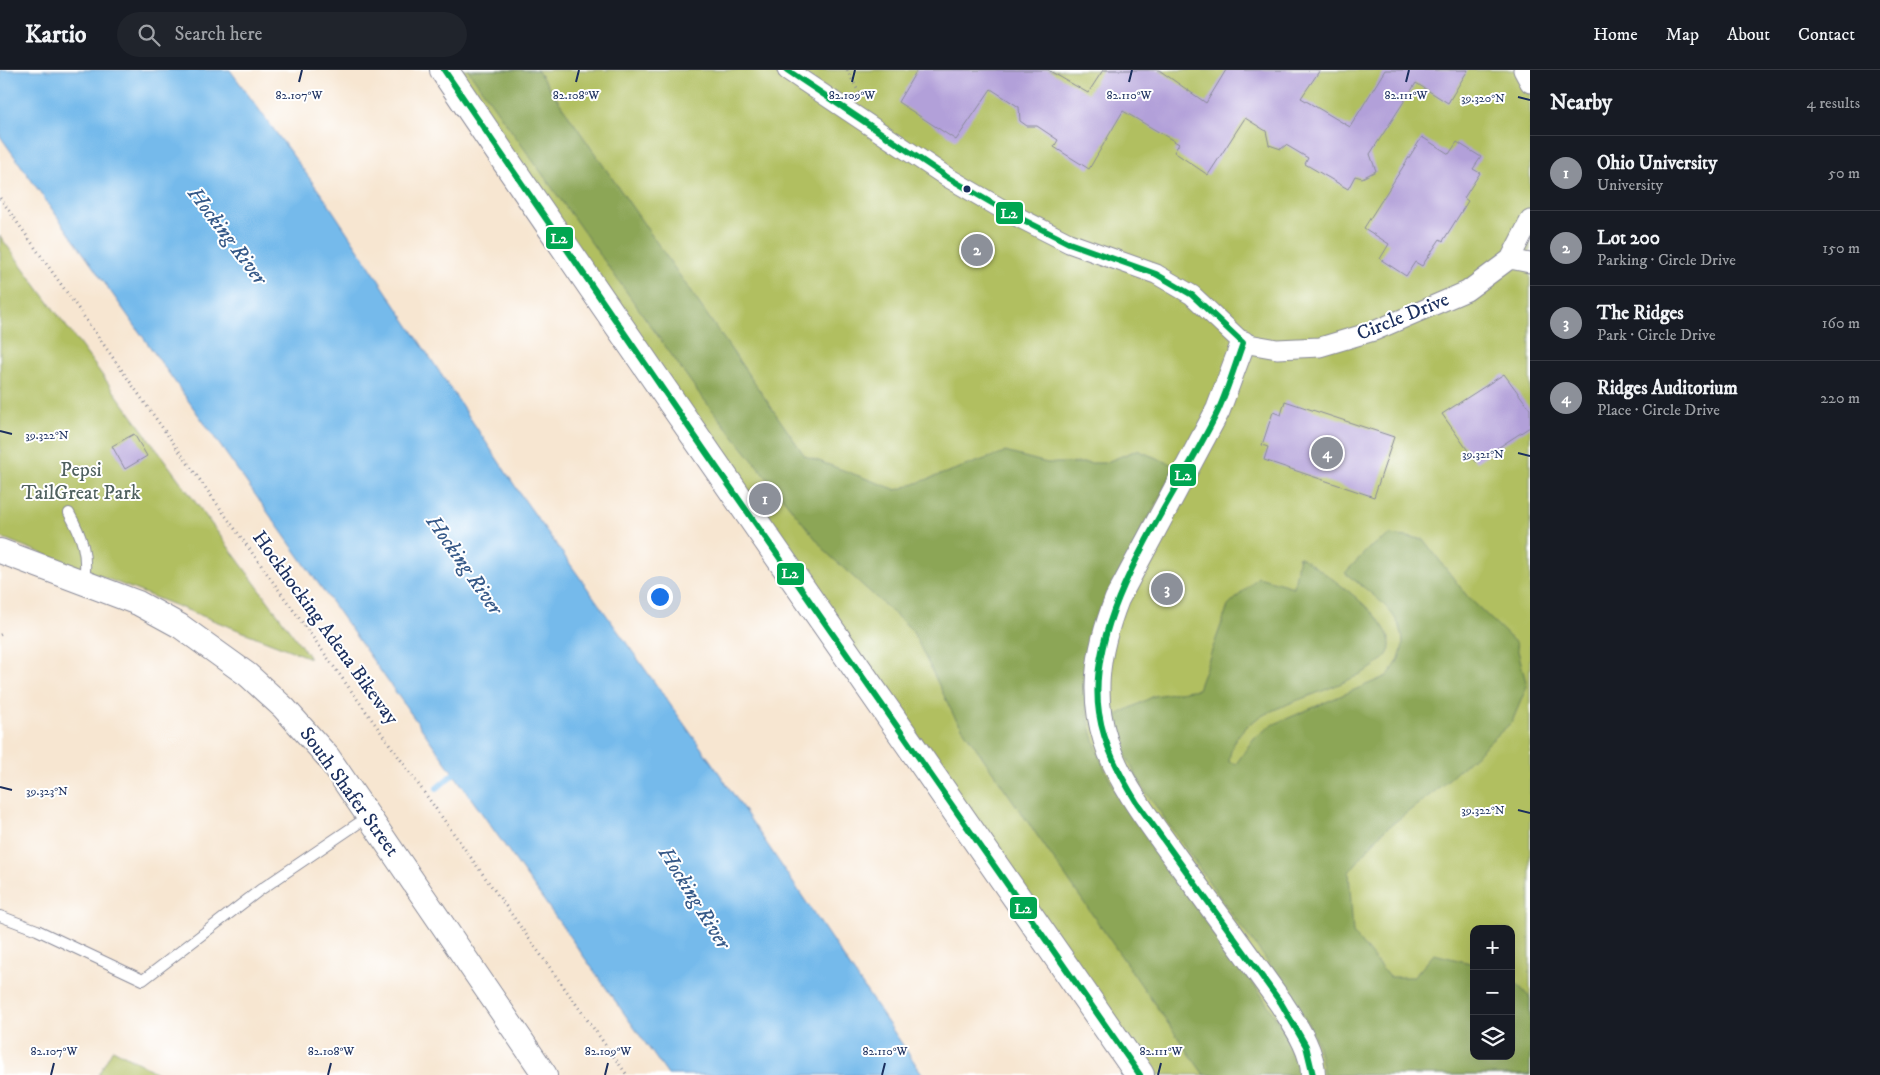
<!DOCTYPE html>
<html lang="en">
<head>
<meta charset="utf-8">
<style>
	body { margin:0; font-family:"IM FELL DW Pica",serif; background:#20242c; color:#f1f3f6 }
	.controls { position:absolute; right:15px; bottom:15px; display:grid; overflow:hidden; border-radius:10px; box-shadow:0 5px 20px #0002 }
	.controls button { width:45px; height:45px; display:grid; place-items:center; padding:0; border:0; border-bottom:1px solid #363941; background:#171b24; color:#f1f3f6; font:25px sans-serif }
	.you { position:absolute; left:659px; top:526px; width:18px; height:18px; margin:-12px; border:4px solid #fff; border-radius:50%; background:#1a73e8; box-shadow:0 0 0 8px #1a73e833 }
	.badge { display:grid; place-items:center; width:32px; height:32px; border-radius:50%; background:#8c9099; color:#fff; font-size:16px; font-weight:700 }
	.pin { position:absolute; translate:-50% -50%; border:2px solid #fff; box-shadow:0 1px 5px #0006 }
	.list { margin:0; padding:0; list-style:none }
	h2 { display:flex; justify-content:space-between; align-items:center; height:65px; margin:0; padding:0 20px; font-size:21px }
	h2 small { font-size:16px; font-weight:400; color:#9ea1a6 }
	.list li { display:grid; grid-template-columns:32px 1fr auto; gap:15px; align-items:center; box-sizing:border-box; height:75px; padding:0 20px; border-top:1px solid #363941 }
	.list b { display:block; font-size:19px; white-space:nowrap }
	.list p { margin:0; font-size:16px; white-space:nowrap; color:#9ea1a6 }
	.list em { font-size:16px; font-style:normal; color:#9ea1a6 }
	.icon { flex:none; width:28px; height:28px; fill:none; stroke:currentColor; stroke-width:2; stroke-linecap:round; stroke-linejoin:round }
	.map { position:relative; flex:none; width:1530px; height:1005px; overflow:hidden }
	header { display:flex; align-items:center; gap:30px; box-sizing:border-box; height:70px; padding:0 25px; background:#171b24; border-bottom:1px solid #363941 }
	header strong { font-size:24px }
	nav { display:flex; gap:28px; margin-inline-start:auto; font-size:18px }
	.search { width:350px; height:45px; background:#20242c; display:flex; align-items:center; gap:12px; box-sizing:border-box; padding:0 18px; border-radius:28px; color:#9ea1a6; font-size:19px }
	main { display:flex }
	aside { flex:1; background:#171b24 }
	.map>svg:first-child { display:block }
	.green { fill:#b1bf61; stroke:#667760; fill-rule:evenodd }
	.forest { fill:#8ca657; stroke:#546a5a }
	.water { fill:#74baeb; stroke:#4874a4 }
	.lines { fill:none; stroke-linecap:round; stroke-linejoin:round }
	.stream { stroke:#74baeb; stroke-width:6 }
	.building { fill:#b2a0d9 }
	.service-casing { stroke:#898a98; stroke-width:12 }
	.minor-casing { stroke:#898a98; stroke-width:21 }
	.tertiary-casing { stroke:#898a98; stroke-width:26 }
	.secondary-casing { stroke:#898a98; stroke-width:30 }
	.path { stroke:#898a98; stroke-width:3; stroke-dasharray:1 4; stroke-linecap:butt }
	.service { stroke:#fff; stroke-width:10 }
	.minor { stroke:#fff; stroke-width:19 }
	.tertiary { stroke:#fff; stroke-width:24 }
	.secondary { stroke:#fff; stroke-width:28 }
	.bus-1-casing { stroke:#fff; stroke-width:10 }
	.bus-1 { stroke:#00a651; stroke-width:6 }
	.ticks { fill:none; stroke:#1b2f5e; stroke-width:2 }
	.bus-dot { fill:#1b2f5e; stroke:#fff; stroke-width:2 }
	.labels { text-anchor:middle; dominant-baseline:central; stroke-width:4; stroke-linejoin:round; paint-order:stroke }
	.street-label { font-size:20px; fill:#1b2f5e; stroke:#fff }
	.park-label { font-size:20px; fill:#50615f; stroke:#fff }
	.water-label { font-size:21px; font-style:italic; fill:#365988; stroke:#fff }
	.ticks-label { font-size:12px; text-anchor:middle; fill:#1b2f5e; stroke:#fff; stroke-width:4; stroke-linejoin:round; paint-order:stroke }
	.line-badge { stroke:#fff; stroke-width:2 }
	.badge-label { font-size:14px; text-anchor:middle; font-weight:bold; fill:#fff }
</style>
</head>
<body>
<header>
<strong>Kartio</strong>
<div class="search"><svg class="icon" aria-label="search" viewBox="0 0 24 24"><circle cx="10" cy="10" r="6"/><path d="M15 15l6 6"/></svg>Search here</div>
<nav><a>Home</a><a>Map</a><a>About</a><a>Contact</a></nav>
</header>
<main>
<div class="map">
<svg width="1530" height="1005" viewBox="0 0 1530 1005">
	<rect width="100%" height="100%" fill="#fff"/>
	<filter id="ink" filterUnits="userSpaceOnUse"><feTurbulence type="fractalNoise" baseFrequency=".02" numOctaves="2"/><feDisplacementMap in="SourceGraphic" scale="10" xChannelSelector="R" yChannelSelector="G"/><feConvolveMatrix kernelMatrix="1 2 1 2 8 2 1 2 1" color-interpolation-filters="sRGB"/></filter>
	<filter id="wash" filterUnits="userSpaceOnUse"><feTurbulence type="fractalNoise" baseFrequency=".0096" numOctaves="4" result="noise"/><feDisplacementMap in="SourceGraphic" scale="20" xChannelSelector="R" yChannelSelector="G"/><feGaussianBlur stdDeviation="1.12" result="paint"/><feColorMatrix in="noise" values="0 0 0 0 0 0 0 0 0 0 0 0 0 0 0 0 0 1.4 0 .05"/><feComposite in="paint" operator="in"/></filter>
	<g filter="url(#wash)">
		<rect width="100%" height="100%" fill="#f7e6d1"/>
		<path class="green" d="M444 0H1530V1005H1140ZM1474 859H1511V986H1474Z
			M0 166 310 588 0 467Z
			M113 979 161 1005H98Z"/>
		<path class="forest" d="M468 0H537L805 386 897 420 1005 382 1047 393H1104L1137 380 1176 396 1098 545C1077 608 1083 658 1113 716L1262 926 1297 982 1303 1005H1204L954 646 912 560 827 483 698 322Z
			M1390 465 1423 469 1467 526 1516 573 1527 616 1512 652 1439 718 1382 762 1349 802 1353 863 1389 907H1414L1434 884 1474 894V986H1511V907L1530 928V1005H1324L1317 973 1309 955 1263 885 1236 850 1141 715 1120 674 1115 646 1154 626 1198 619 1228 536 1258 507 1294 517 1299 486C1320 500 1400 551 1389 581 1382 601 1314 624 1293 632 1264 644 1232 655 1229 692L1236 694 1254 668 1272 655 1387 606C1428 560 1380 530 1345 503L1369 478Z"/>
		<path class="water" d="M0 0H230L327 132 521 425 719 703 923 1005H668L0 66Z"/>
		<g class="lines">
			<path class="stream" d="M437 718 459 699"/>
		</g>
		<g id="blocks">
			<path class="building" d="M917 0H1048L1088 23 1103 0H1159L1206 33 1226 0H1320L1301 28 1350 57 1385 0H1468L1448 33 1416 13 1370 84 1376 101 1362 108 1355 106 1348 119 1305 94 1308 88 1286 75 1281 79 1269 75 1266 61 1245 48 1208 105 1174 82 1179 74 1123 41 1089 99 1054 77 1058 70 1037 56H1027L1020 51 1019 37 991 19 956 70 898 32Z
				M1422 67 1449 84 1457 72 1481 87 1473 99 1480 103 1464 128 1468 131 1443 171 1440 169 1422 196 1415 192 1406 206 1380 189 1389 174 1364 158Z
				M1504 304 1530 339V357L1476 392 1442 344Z
				M1285 331 1394 367 1374 427 1264 390 1268 377 1262 375 1273 342 1281 345Z
				M134 364 147 386 125 399 112 376Z"/>
		</g>
	</g>
	<g filter="url(#ink)">
		<use href="#blocks" fill-opacity="0" stroke="#898a98" stroke-width="1"/>
		<g class="lines">
			<g class="service-casing">
				<path id="service" d="M69 443C82 466 88 484 84 511
					M0 846 37 860 143 910 260 820 369 746"/>
			</g>
			<g class="minor-casing">
				<path id="minor" d="M787 0 947 107 1002 139 1069 173 1156 204 1192 225 1243 273 1277 279 1320 277 1374 261 1467 221 1510 189 1530 150
					M1523 0 1530 13
					M1510 189 1530 193"/>
			</g>
			<g class="tertiary-casing">
				<path id="tertiary" d="M1243 273 1218 340 1117 529C1070 649 1114 704 1183 798 1216 843 1249 888 1281 933 1294 954 1313 979 1313 1005
					M0 481 138 533 180 556 248 605 284 638 328 687 545 1005"/>
			</g>
			<g class="secondary-casing">
				<path id="secondary" d="M444 0C672 337 908 670 1140 1005"/>
			</g>
			<path class="path" d="M847 0 861 26
				M0 128 164 360 627 1005
				M0 565 2 564"/>
			<use href="#service" class="service"/>
			<use href="#minor" class="minor"/>
			<use href="#tertiary" class="tertiary"/>
			<use href="#secondary" class="secondary"/>
			<g class="bus-1-casing">
				<path id="bus-1" d="M444 0 703 378 1140 1005
					M787 0 947 107 1002 139 1069 173 1156 204 1192 225 1243 273C1235 295 1228 319 1218 341 1177 427 1084 544 1099 643 1104 676 1120 705 1137 733L1281 933 1306 976 1313 1005"/>
			</g>
			<use href="#bus-1" class="bus-1"/>
		</g>
	</g>
	<path class="ticks" d="M299 12 302 0M576 12 579 0M852 12 855 0M1129 12 1132 0M1406 12 1409 0M1518 27 1530 30M0 361 12 364M1518 383 1530 386M0 717 12 720M1518 740 1530 743M51 1005 54 993M328 1005 331 993M605 1005 608 993M882 1005 885 993M1158 1005 1161 993"/>
	<circle class="bus-dot" cx="967" cy="119" r="4.5"/>
	<g class="labels">
		<g class="street-label">
			<text transform="translate(1403 247) rotate(-22)">Circle Drive</text>
			<text transform="translate(325 558) rotate(54)">Hockhocking Adena Bikeway</text>
			<text transform="translate(349 722) rotate(54)">South Shafer Street</text>
		</g>
		<g class="park-label">
			<text x="81" y="400">Pepsi<tspan x="81" dy="23">TailGreat Park</tspan></text>
		</g>
		<g class="water-label">
			<text transform="translate(227 166) rotate(53)">Hocking River</text>
			<text transform="translate(464 495) rotate(55)">Hocking River</text>
			<text transform="translate(694 828) rotate(58)">Hocking River</text>
		</g>
	</g>
	<g class="ticks-label">
		<text x="299" y="29">82.107°W</text>
		<text x="576" y="29">82.108°W</text>
		<text x="852" y="29">82.109°W</text>
		<text x="1129" y="29">82.110°W</text>
		<text x="1406" y="29">82.111°W</text>
		<text x="1483" y="32">39.320°N</text>
		<text x="47" y="369">39.322°N</text>
		<text x="1483" y="388">39.321°N</text>
		<text x="47" y="725">39.323°N</text>
		<text x="1483" y="744">39.322°N</text>
		<text x="54" y="985">82.107°W</text>
		<text x="331" y="985">82.108°W</text>
		<text x="608" y="985">82.109°W</text>
		<text x="885" y="985">82.110°W</text>
		<text x="1161" y="985">82.111°W</text>
	</g>
	<g class="line-badge">
		<rect x="995" y="131" width="29" height="24" rx="5" fill="#00a651"/>
		<rect x="545" y="156" width="29" height="24" rx="5" fill="#00a651"/>
		<rect x="1169" y="393" width="28" height="24" rx="5" fill="#00a651"/>
		<rect x="776" y="492" width="29" height="24" rx="5" fill="#00a651"/>
		<rect x="1009" y="826" width="29" height="24" rx="5" fill="#00a651"/>
	</g>
	<g class="badge-label">
		<text x="1009" y="148">L2</text>
		<text x="559" y="173">L2</text>
		<text x="1183" y="410">L2</text>
		<text x="790" y="508">L2</text>
		<text x="1023" y="843">L2</text>
	</g>
</svg>
<div class="controls">
<button>+</button>
<button>−</button>
<button><svg class="icon" aria-label="layers" viewBox="0 0 24 24"><path d="M12 4l9 5-9 5-9-5zM3 14l9 5 9-5"/></svg></button>
</div>
<div class="you"></div>
<div class="pin badge" style="left:765px;top:429px">1</div>
<div class="pin badge" style="left:977px;top:180px">2</div>
<div class="pin badge" style="left:1167px;top:519px">3</div>
<div class="pin badge" style="left:1327px;top:383px">4</div>
</div>
<aside>
<h2>Nearby<small>4 results</small></h2>
<ul class="list">
<li><span class="badge">1</span><div><b>Ohio University</b><p>University</p></div><em>50 m</em></li>
<li><span class="badge">2</span><div><b>Lot 200</b><p>Parking · Circle Drive</p></div><em>150 m</em></li>
<li><span class="badge">3</span><div><b>The Ridges</b><p>Park · Circle Drive</p></div><em>160 m</em></li>
<li><span class="badge">4</span><div><b>Ridges Auditorium</b><p>Place · Circle Drive</p></div><em>220 m</em></li>
</ul>
</aside>
</main>
</body>
</html>
